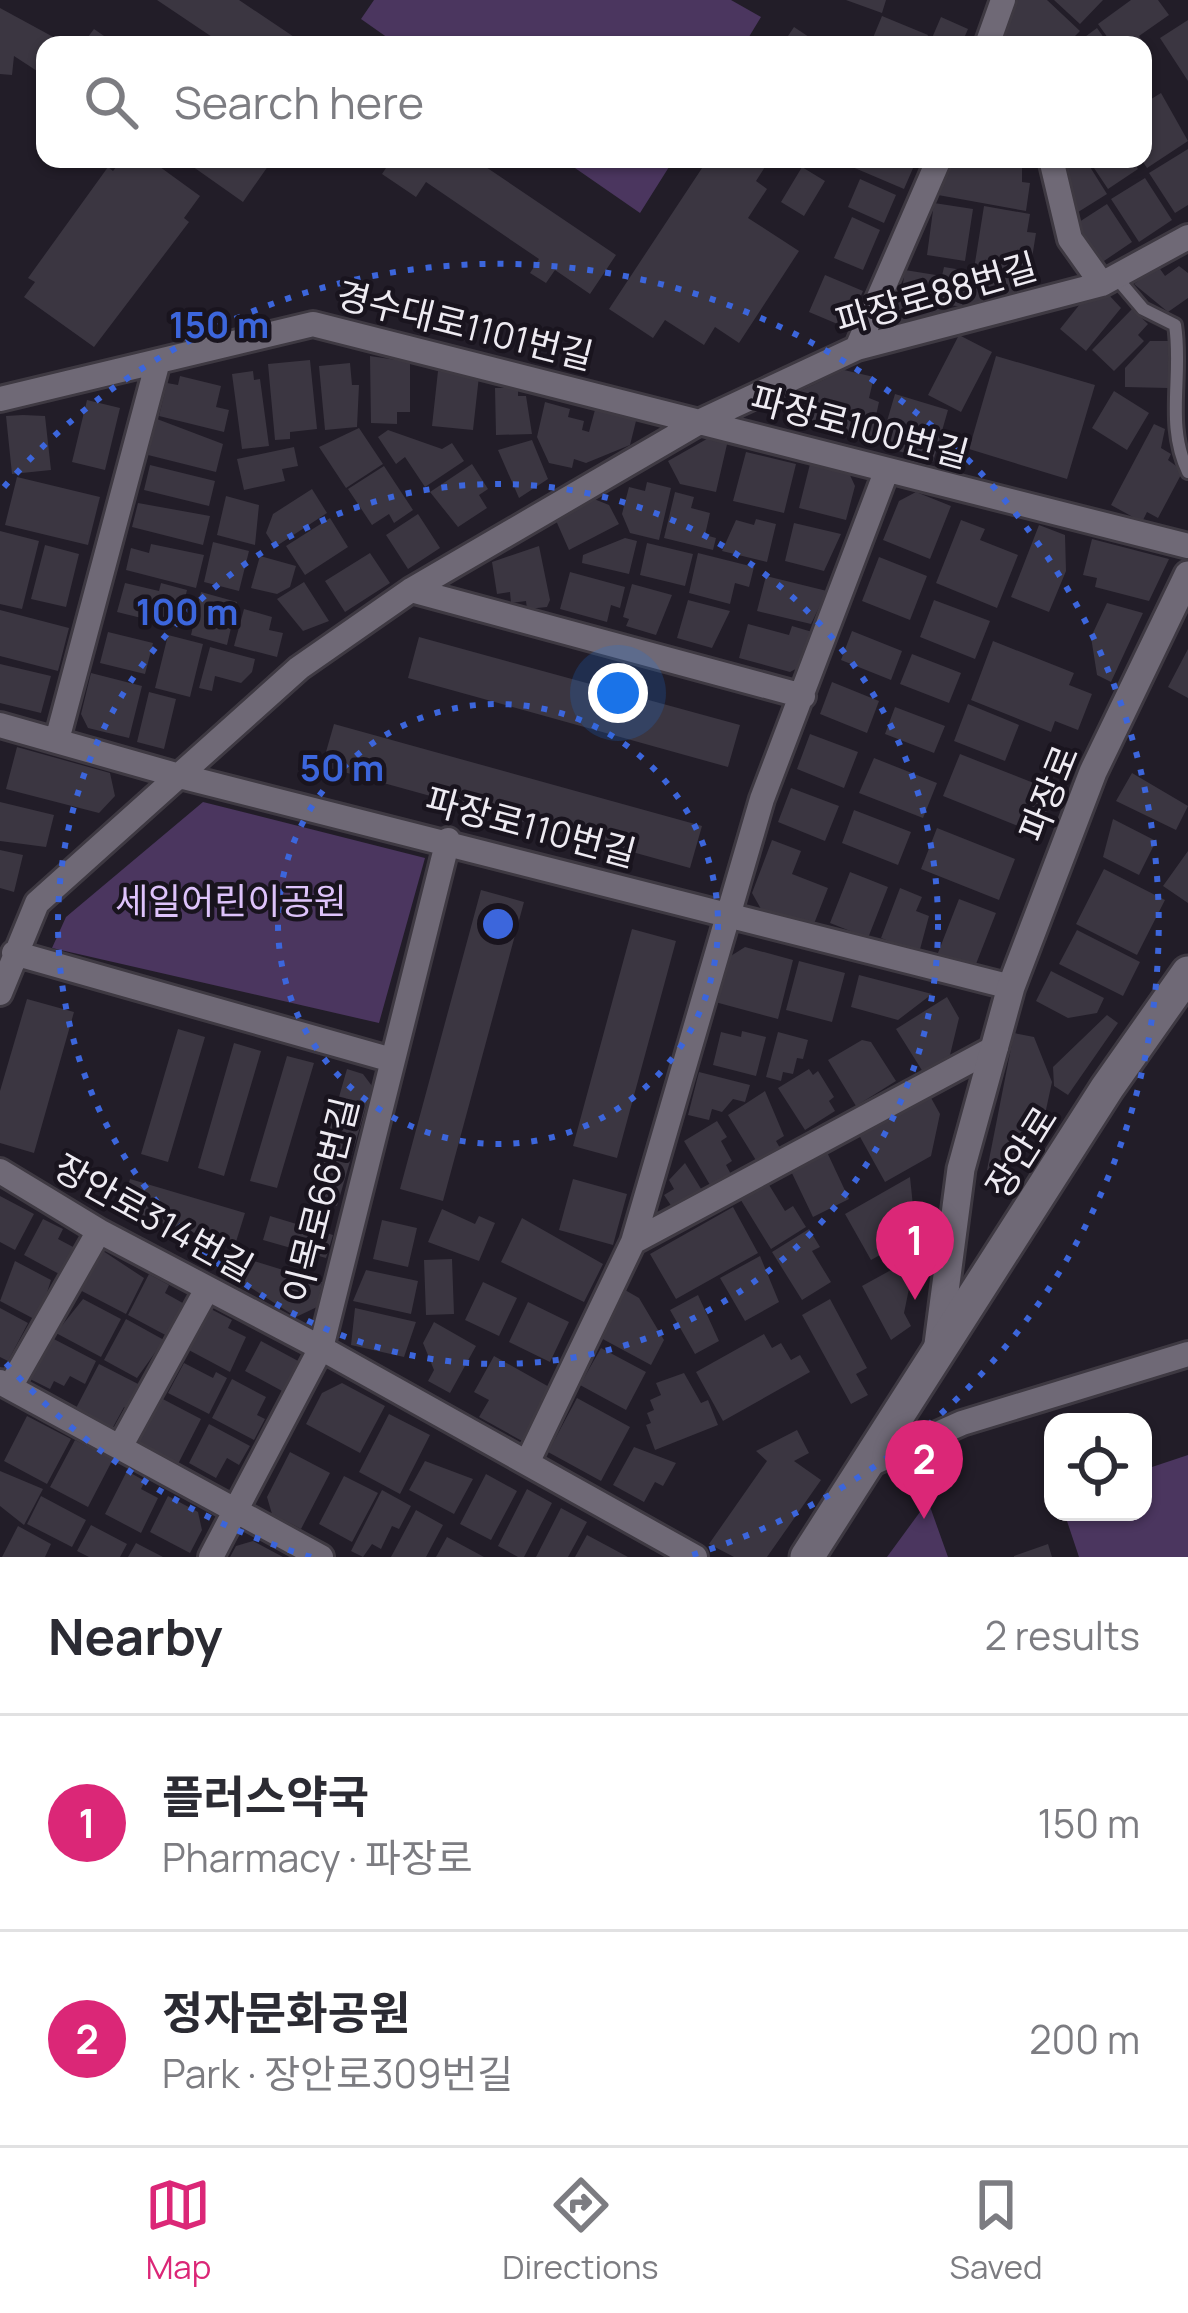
<!DOCTYPE html>
<html lang="en">
<head>
<meta charset="utf-8">
<style>
	body { margin:0; font-family:Manrope,"Noto Sans KR",sans-serif; background:#f7f7f7; color:#2b2b33 }
	.controls { position:absolute; right:36px; bottom:36px; display:grid; overflow:hidden; border-radius:24px; box-shadow:0 3px 9px #0004 }
	.controls button { width:108px; height:108px; display:grid; place-items:center; padding:0; border:0; border-bottom:3px solid #e1e1e2; background:#fff; color:#2b2b33; font:60px sans-serif }
	.you { position:absolute; left:618px; top:693px; width:42px; height:42px; margin:-30px; border:9px solid #fff; border-radius:50%; background:#1a73e8; box-shadow:0 0 0 18px #1a73e833 }
	.badge { display:grid; place-items:center; width:78px; height:78px; border-radius:50%; background:#db2777; color:#fff; font-size:39px; font-weight:700 }
	.pin { position:absolute; translate:-50% -99px; filter:drop-shadow(0 3px 6px #0008) }
	.pin::after { content:''; position:absolute; top:63px; width:42px; height:36px; background:inherit; clip-path:polygon(0 0,100% 0,50% 100%) }
	.list { margin:0; padding:0; list-style:none }
	h2 { display:flex; justify-content:space-between; align-items:center; height:156px; margin:0; padding:0 48px; font-size:51px }
	h2 small { font-size:39px; font-weight:400; color:#7c7c81 }
	.list li { display:grid; grid-template-columns:78px 1fr auto; gap:36px; align-items:center; box-sizing:border-box; height:216px; padding:0 48px; border-top:3px solid #e1e1e2 }
	.list b { display:block; font-size:45px; white-space:nowrap }
	.list p { margin:0; font-size:39px; white-space:nowrap; color:#7c7c81 }
	.list em { font-size:39px; font-style:normal; color:#7c7c81 }
	.icon { flex:none; width:66px; height:66px; fill:none; stroke:currentColor; stroke-width:2; stroke-linecap:round; stroke-linejoin:round }
	.map { position:relative; flex:none; width:1188px; height:1557px; overflow:hidden }
	.search { position:absolute; background:#fff; box-shadow:0 3px 9px #0004; left:36px; right:36px; top:36px; height:132px; display:flex; align-items:center; gap:30px; box-sizing:border-box; padding:0 42px; border-radius:24px; color:#7c7c81; font-size:45px }
	.sheet { height:588px; background:#fff }
	nav { display:flex; justify-content:space-around; align-items:center; box-sizing:border-box; height:168px; border-top:3px solid #e1e1e2; background:#fff; font-size:33px; color:#7c7c81 }
	nav a { display:grid; justify-items:center; gap:6px }
	nav .on { color:#db2777 }
	.map>svg:first-child { display:block }
	.green { fill:#4b365f }
	.building { fill:#3b3641 }
	.lines { fill:none; stroke-linecap:round; stroke-linejoin:round }
	.service-casing { stroke:#3e3942; stroke-width:18 }
	.minor-casing { stroke:#3e3942; stroke-width:30 }
	.tertiary-casing { stroke:#3e3942; stroke-width:33 }
	.secondary-casing { stroke:#3e3942; stroke-width:39 }
	.service { stroke:#6f6976; stroke-width:12 }
	.minor { stroke:#6f6976; stroke-width:24 }
	.tertiary { stroke:#6f6976; stroke-width:27 }
	.secondary { stroke:#6f6976; stroke-width:33 }
	.ring { fill:none; stroke:#3c66dc; stroke-width:6; stroke-dasharray:6 12 }
	.labels { text-anchor:middle; dominant-baseline:central; stroke-width:9; stroke-linejoin:round; paint-order:stroke }
	.street-label { font-size:36px; fill:#eeebf2; stroke:#19141e }
	.park-label { font-size:36px; fill:#dec3fb; stroke:#19141e }
	.centre { fill:#3c66dc; stroke:#19141e; stroke-width:6 }
	.ring-label { font-size:36px; text-anchor:middle; font-weight:bold; fill:#3c66dc; stroke:#19141e; stroke-width:9; stroke-linejoin:round; paint-order:stroke }
</style>
</head>
<body>
<div class="map">
<svg width="1188" height="1557" viewBox="0 0 1188 1557">
	<rect width="100%" height="100%" fill="#221d28"/>
	<path class="green" d="M374 0H731L761 17 744 45H398L361 19Z
		M562 159H674L640 213Z
		M203 802 425 858 379 1023 52 948 66 917Z
		M1188 1455V1557H1079L1064 1512H1143V1470Z
		M928 1501 948 1557H887Z"/>
	<path class="building" d="M157 0H239L306 45H224Z
		M846 0H886L882 13Z
		M1017 0H1047L1080 31 1066 45H1010L1001 36Z
		M1054 0H1103L1080 24Z
		M1131 0H1158L1169 15 1139 36 1151 54 1143 59V45H1113L1098 24Z
		M0 8 57 39 45 45 37 71 14 56 12 75 0 74Z
		M882 16 928 35 924 45H870Z
		M941 17 968 29 961 45H929Z
		M1188 20V81L1160 38Z
		M794 27 821 45H782Z
		M1097 28 1109 45H1074Z
		M94 29 117 45H82Z
		M1161 93 1188 141 1147 168 1141 159 1143 104Z
		M1188 149V205L1175 213 1149 173Z
		M122 159H149L200 196 184 218 189 222 94 347 24 297 35 282 28 278 108 167 113 171Z
		M182 159H273L243 202Z
		M392 159H474L616 255 590 294 555 270 546 283 530 273 539 259 426 182 416 197 382 174Z
		M708 159H770L756 181 767 189 748 218 799 251 739 343 715 327 704 345 665 320 653 338 609 309Z
		M852 159H917L904 189 850 166Z
		M1022 159V182L1030 183 1026 211 938 195 941 172 949 173 951 160Z
		M1060 159H1085L1107 194 1075 214Z
		M1088 159H1132L1138 169 1108 189Z
		M802 167 825 181 804 216 781 202Z
		M1145 178 1172 220 1139 242 1111 199Z
		M860 179 896 195 884 223 848 207Z
		M934 203 973 209 965 261 927 255Z
		M1107 204 1132 242 1101 263 1076 224Z
		M984 206 1030 214 1027 232 1036 233 1029 277 974 269Z
		M852 217 880 230 863 270 834 258Z
		M1158 266 1165 276 1179 266 1188 273V298L1168 312 1134 284Z
		M944 267 968 271 962 307 901 297 905 270 942 276Z
		M971 271 1023 280 1020 298 990 307 966 303Z
		M825 275 863 291 847 328 809 312Z
		M1108 294 1121 308 1086 351 1060 329 1080 304Z
		M892 296 951 309 948 320 880 340Z
		M1132 309 1148 324 1138 335 1144 341 1114 371 1092 350Z
		M959 335 992 352 961 412 928 395Z
		M1150 341H1168V388L1125 387V368Z
		M370 356 410 362V412H397V424L371 423Z
		M996 356 1095 385 1067 479 969 449Z
		M310 360 317 429 290 432V439L275 440 268 364Z
		M350 363 352 385H359L357 427 325 430 319 366Z
		M844 370 874 377 869 398 879 402 870 443 799 423 791 416 798 392Z
		M253 371 254 380 260 379 269 446 242 449 232 374Z
		M438 371 479 376 473 430 432 426Z
		M180 376 221 386 216 407 229 410 224 432 159 416 167 383 178 385Z
		M495 388H518V396H526L532 434 496 435Z
		M1114 391 1149 413 1127 450 1092 428Z
		M895 394 948 410 933 462 880 445Z
		M87 400 120 408 105 470 72 462Z
		M545 402 570 409 568 417 584 421 582 430 589 432 596 406 637 417 630 445 586 463 574 459 572 468 549 463 537 437Z
		M23 415 45 416 51 470 12 474 6 416Z
		M157 419 223 444 216 472 148 455Z
		M1154 424 1165 429 1161 448 1171 454 1168 460 1183 471 1158 518 1147 512 1142 522 1111 505Z
		M359 428 383 464 346 488 319 447Z
		M388 430 442 449 452 443 464 461 425 487 405 457 396 464 378 437Z
		M712 436 728 440 716 492 680 484 668 461Z
		M532 440 548 479 519 498 498 450Z
		M294 447 298 466 282 469 285 481 244 490 237 459Z
		M746 452 796 464 784 513 733 501Z
		M472 464 488 489 479 495 487 508 458 527 430 492Z
		M810 464 849 473 855 486 846 520 799 508Z
		M150 465 215 481 209 506 144 490Z
		M384 466 413 510 394 523 389 514 372 525 348 489Z
		M17 477 100 497 88 545 5 525Z
		M647 482 671 488 659 540 630 533 622 514 629 487 645 491Z
		M312 489 327 513 275 547 266 533 273 514Z
		M675 492 694 497 691 508 710 513 705 535 716 538 713 550 664 538Z
		M916 492 951 506 930 559 883 540 899 501Z
		M226 496 259 505 255 545 217 535Z
		M589 497 609 505 619 524 569 550 554 516Z
		M138 503 210 516 203 545 132 527Z
		M418 514 440 548 408 569 386 535Z
		M330 518 348 547 305 575 286 546Z
		M756 519 776 524 767 562 722 551 736 520 754 525Z
		M961 520 985 529 980 540 1018 555 997 608 936 583Z
		M794 523 841 534 824 571 785 561Z
		M1039 525 1065 535 1066 571 1049 612 1011 597Z
		M0 531 39 541 22 609 0 604Z
		M625 538 637 541 629 574 582 563 583 555Z
		M1092 539 1169 559 1149 601 1095 587 1097 578 1083 575Z
		M213 542 249 551 239 591 204 582Z
		M647 543 693 554 685 586 640 575Z
		M151 544 204 555 196 588 126 570 131 548 149 553Z
		M45 545 79 554 66 607 31 599Z
		M539 546 550 600 547 607 527 609 526 601 511 603 510 592 497 594 492 562Z
		M370 553 390 583 345 612 325 581Z
		M698 553 754 567 749 587 735 583 730 604 689 593Z
		M260 556 296 566 290 587 277 594 251 588Z
		M879 557 927 576 910 620 862 601Z
		M570 572 625 587 620 608 611 605 607 622 560 609Z
		M766 576 827 591 811 624 757 611Z
		M304 582 329 621 303 631 277 599Z
		M125 583 159 591 161 583 187 590 178 627 117 612Z
		M632 584 672 595 656 635 626 626 629 619 623 617Z
		M201 592 237 602 227 645 191 635Z
		M688 600 730 611 712 648 677 638Z
		M934 600 990 621 975 659 920 637Z
		M1107 603 1143 613 1111 682 1097 675 1091 637Z
		M244 609 272 617 269 630 283 633 277 657 234 646Z
		M0 610 69 628 58 671 0 656Z
		M748 624 789 635 792 626 819 634 809 662 790 672 739 658Z
		M852 631 902 651 891 680 841 660Z
		M108 632 153 643 145 674 100 663Z
		M168 635 203 644 190 697 155 688Z
		M419 637 740 725 728 767 408 678Z
		M993 641 1074 673 1069 685 1092 694 1078 730 1055 721 1051 732 971 700Z
		M210 647 255 659 252 672 241 683 215 676 212 691 199 688Z
		M1188 649V698L1168 687Z
		M912 654 961 673 949 703 900 684Z
		M0 664 51 676 41 713 0 703Z
		M91 673 142 686 129 738 88 728 81 714Z
		M832 682 879 701 867 733 820 714Z
		M149 692 176 699 164 749 137 742Z
		M968 704 1019 725 1005 761 954 741Z
		M895 707 945 726 934 753 885 734Z
		M334 724 702 826 690 868 322 766Z
		M810 734 858 752 844 788 797 769Z
		M17 747 110 773 115 796 99 813 6 789Z
		M960 754 1054 791 1038 834 943 796Z
		M874 758 937 783 923 818 859 793Z
		M1132 773 1188 806 1176 830 1116 801Z
		M791 788 839 806 825 841 778 822Z
		M0 802 54 815 46 847 0 841Z
		M854 810 911 832 898 865 842 843Z
		M1113 819 1156 841 1139 875 1103 857Z
		M937 828 1015 859 999 900 921 869Z
		M772 840 801 851 792 874 828 888 812 929 761 909 752 893Z
		M0 850 23 855 14 892 0 888Z
		M1188 851V903L1163 886Z
		M1104 869 1165 900 1137 955 1076 924Z
		M850 872 888 887 868 938 830 923Z
		M900 888 922 897 916 911 929 916 919 953 881 938Z
		M481 890 524 902 443 1201 400 1189Z
		M959 899 996 913 974 969 936 958Z
		M632 929 676 941 617 1158 573 1146Z
		M1077 930 1140 962 1123 996 1059 964Z
		M745 947 793 960 778 1019 715 1002 726 959Z
		M799 961 845 973 832 1022 786 1010Z
		M1051 971 1104 998 1097 1013 1068 1018 1036 1001Z
		M859 975 932 994 898 1020 851 1007Z
		M947 997 959 1018 950 1055 923 1072 896 1029Z
		M27 999 74 1012 34 1153 0 1143V1091Z
		M1107 1015 1118 1023 1068 1095 1054 1086 1053 1067Z
		M178 1029 205 1037 168 1162 141 1154Z
		M742 1031 766 1037 756 1076 713 1065 721 1032 741 1037Z
		M778 1032 808 1040 803 1059 797 1058 793 1074 783 1072 781 1081 766 1077Z
		M1014 1033 1034 1037 1052 1082 1044 1119 1001 1173 987 1170Z
		M862 1040 871 1042 896 1081 856 1106 828 1060Z
		M234 1043 261 1051 224 1176 198 1168Z
		M287 1056 314 1063 277 1188 250 1181Z
		M347 1069 363 1074 372 1086 337 1206 310 1198Z
		M809 1069 813 1075 818 1071 834 1097 829 1101 835 1111 805 1130 778 1088Z
		M699 1072 750 1085 745 1102 733 1099 722 1112 712 1109 709 1120 688 1115Z
		M925 1087 940 1114 931 1156 885 1182 854 1126Z
		M765 1091 784 1136 776 1141 780 1148 757 1162 728 1115Z
		M717 1121 727 1137 721 1141 732 1161 726 1165 733 1178 713 1190 684 1141Z
		M826 1150 849 1199 813 1217 789 1167Z
		M685 1163 703 1192 674 1210 664 1195 674 1189 669 1180Z
		M910 1177 916 1235 871 1260 845 1214Z
		M130 1179 245 1213 235 1245 121 1211Z
		M573 1179 627 1194 613 1245 559 1230Z
		M766 1180 785 1211 793 1206 806 1227 771 1249 739 1197Z
		M0 1196 34 1214 15 1250 0 1242Z
		M733 1207 758 1253 676 1299 650 1254Z
		M442 1209 475 1224 479 1216 495 1223 479 1261 428 1242Z
		M270 1216 333 1235 326 1258 263 1240Z
		M522 1218 603 1264 584 1302 501 1262Z
		M43 1219 63 1229 58 1239 75 1248 61 1275 24 1255Z
		M382 1220 417 1228 408 1267 373 1259Z
		M809 1229 820 1247 812 1251 831 1282 802 1300 772 1252Z
		M97 1247 144 1278 126 1314 76 1288Z
		M760 1256 779 1302 745 1321 720 1278Z
		M227 1259 249 1271 254 1261 322 1282 317 1307 296 1317 222 1269Z
		M452 1259 454 1314 426 1315 424 1260Z
		M15 1261 51 1280 38 1321 0 1301Z
		M902 1264 911 1279 904 1313 911 1326 891 1340 862 1286Z
		M366 1270 418 1281 411 1314 353 1301Z
		M149 1274 169 1285 165 1293 188 1306 171 1338 128 1315Z
		M483 1282 517 1298 499 1336 465 1320Z
		M625 1290 639 1298 664 1340 651 1365 599 1337Z
		M698 1295 719 1341 695 1354 670 1310Z
		M83 1299 121 1319 101 1357 56 1333Z
		M830 1299 867 1368 856 1374 868 1395 851 1404 802 1315Z
		M528 1302 569 1322 550 1362 509 1342Z
		M207 1307 232 1320 228 1328 246 1337 230 1372 185 1348Z
		M0 1308 28 1323 8 1361 0 1357Z
		M355 1308 416 1322 404 1357 351 1345Z
		M126 1319 164 1340 137 1378 104 1360Z
		M434 1322 476 1346 450 1393 428 1381 434 1370 423 1343Z
		M764 1334 772 1348 781 1343 791 1360 800 1355 810 1372 723 1421 696 1372Z
		M50 1337 96 1361 85 1384 70 1376 64 1386 54 1381 50 1389 28 1378Z
		M261 1341 300 1362 284 1392 245 1371Z
		M601 1348 646 1372 626 1410 580 1385Z
		M494 1356 551 1388 522 1441 479 1417 489 1400 474 1392Z
		M184 1363 213 1378 216 1372 227 1378 209 1414 168 1393Z
		M99 1364 144 1387 131 1412 124 1407 112 1429 75 1410Z
		M684 1373 701 1403 708 1400 718 1425 655 1450 646 1425 651 1423 647 1413 654 1410 650 1400 661 1395 656 1383Z
		M232 1379 266 1397 257 1415 265 1419 254 1440 212 1418Z
		M342 1383 385 1406 360 1453 306 1424 322 1393Z
		M157 1396 201 1419 178 1464 133 1441Z
		M577 1398 630 1427 601 1481 548 1452Z
		M389 1414 430 1435 400 1494 359 1472Z
		M27 1416 71 1439 47 1484 4 1461Z
		M209 1424 250 1446 239 1465 227 1458 216 1478 189 1463Z
		M797 1430 809 1453 794 1461 821 1480 767 1557H734L709 1544 767 1461 756 1451Z
		M75 1440 113 1459 88 1507 50 1487Z
		M634 1447 676 1463 663 1486 655 1482 644 1502 613 1485Z
		M290 1452 330 1473 301 1529 272 1514 267 1497Z
		M425 1461 473 1479 454 1514 409 1490Z
		M0 1471 43 1489 24 1525 0 1506Z
		M127 1471 145 1481 141 1489 158 1498 141 1533 105 1514Z
		M486 1474 517 1491 491 1540 460 1524Z
		M344 1476 378 1493 352 1542 319 1524Z
		M527 1489 552 1503 524 1557H518L498 1546Z
		M382 1490 411 1506 399 1529 392 1526 381 1549 372 1544 363 1557 351 1551Z
		M41 1496 86 1520 72 1547 27 1524Z
		M168 1496 198 1512 202 1530 190 1553 150 1532Z
		M561 1508 587 1522 568 1557H536Z
		M416 1510 443 1525 426 1557H391Z
		M91 1525 127 1544 120 1557H89L77 1551Z
		M18 1526 51 1544 45 1557H2Z
		M587 1535 628 1557H575Z
		M447 1537 484 1557H436Z
		M253 1541 283 1557H230L236 1546Z
		M136 1543 163 1557H128Z
		M1048 1544 1052 1557H1014V1556Z"/>
	<g class="lines">
		<g class="service-casing">
			<path id="service" d="M1115 276 1143 309 1175 325C1183 375 1165 424 1188 472"/>
		</g>
		<g class="minor-casing">
			<path id="minor" d="M987 45 1003 0
				M1051 159 1070 239 1102 284
				M857 348 939 159
				M0 399 313 324 1188 546
				M411 590 803 696
				M0 725 176 775 1011 987
				M57 740 157 365
				M14 953 392 1060
				M0 993 37 903 299 668 411 590 703 420 857 348 1102 284 1188 237
				M0 1171 99 1231 321 1348 695 1557
				M633 1242 996 1047
				M0 1382 321 1557
				M10 1387 99 1231
				M120 1447 207 1289
				M527 1463 633 1242 762 799 886 472
				M868 1465 962 1423 1188 1354
				M211 1557 321 1348 448 840"/>
		</g>
		<g class="tertiary-casing">
			<path id="tertiary" d="M937 1352 961 1169 1011 987 1093 772 1188 575"/>
		</g>
		<g class="secondary-casing">
			<path id="secondary" d="M807 1557 1107 1088 1188 973"/>
		</g>
		<use href="#service" class="service"/>
		<use href="#minor" class="minor"/>
		<use href="#tertiary" class="tertiary"/>
		<use href="#secondary" class="secondary"/>
	</g>
	<g class="ring">
		<circle cx="498" cy="924" r="220"/>
		<circle cx="498" cy="924" r="440"/>
		<path d="M311 1557A660 660 0 0 1 4 1361M4 487A660 660 0 1 1 685 1557"/>
	</g>
	<g class="labels">
		<g class="street-label">
			<text transform="translate(936 293) rotate(-16)">파장로88번길</text>
			<text transform="translate(465 325) rotate(14)">경수대로1101번길</text>
			<text transform="translate(860 426) rotate(15)">파장로100번길</text>
			<text transform="translate(1048 793) rotate(-68)">파장로</text>
			<text transform="translate(531 826) rotate(15)">파장로110번길</text>
			<text transform="translate(1021 1152) rotate(-58)">장안로</text>
			<text transform="translate(320 1200) rotate(-76)">이목로66번길</text>
			<text transform="translate(154 1217) rotate(29)">장안로314번길</text>
		</g>
		<g class="park-label">
			<text x="231" y="900">세일어린이공원</text>
		</g>
	</g>
	<circle cx="498" cy="924" r="18" class="centre"/>
	<g class="ring-label">
		<text x="219" y="338">150 m</text>
		<text x="187" y="625">100 m</text>
		<text x="342" y="781">50 m</text>
	</g>
</svg>
<div class="controls">
<button><svg class="icon" aria-label="locate" viewBox="0 0 24 24"><circle cx="12" cy="12" r="6"/><path d="M12 2v4M12 18v4M2 12h4M18 12h4"/></svg></button>
</div>
<div class="you"></div>
<div class="pin badge" style="left:915px;top:1300px">1</div>
<div class="pin badge" style="left:924px;top:1519px">2</div>
<div class="search"><svg class="icon" aria-label="search" viewBox="0 0 24 24"><circle cx="10" cy="10" r="6"/><path d="M15 15l6 6"/></svg>Search here</div>
</div>
<section class="sheet">
<h2>Nearby<small>2 results</small></h2>
<ul class="list">
<li><span class="badge">1</span><div><b>플러스약국</b><p>Pharmacy · 파장로</p></div><em>150 m</em></li>
<li><span class="badge">2</span><div><b>정자문화공원</b><p>Park · 장안로309번길</p></div><em>200 m</em></li>
</ul>
</section>
<nav>
<a class="on"><svg class="icon" aria-label="map" viewBox="0 0 24 24"><path d="M3 6l6-2 6 2 6-2v14l-6 2-6-2-6 2zM9 4v14M15 6v14"/></svg>Map</a>
<a><svg class="icon" aria-label="directions" viewBox="0 0 24 24"><path d="M12 3l9 9-9 9-9-9zM9 14v-3h6M13 9l2 2-2 2"/></svg>Directions</a>
<a><svg class="icon" aria-label="saved" viewBox="0 0 24 24"><path d="M7 4h10v16l-5-4-5 4z"/></svg>Saved</a>
</nav>
</body>
</html>
